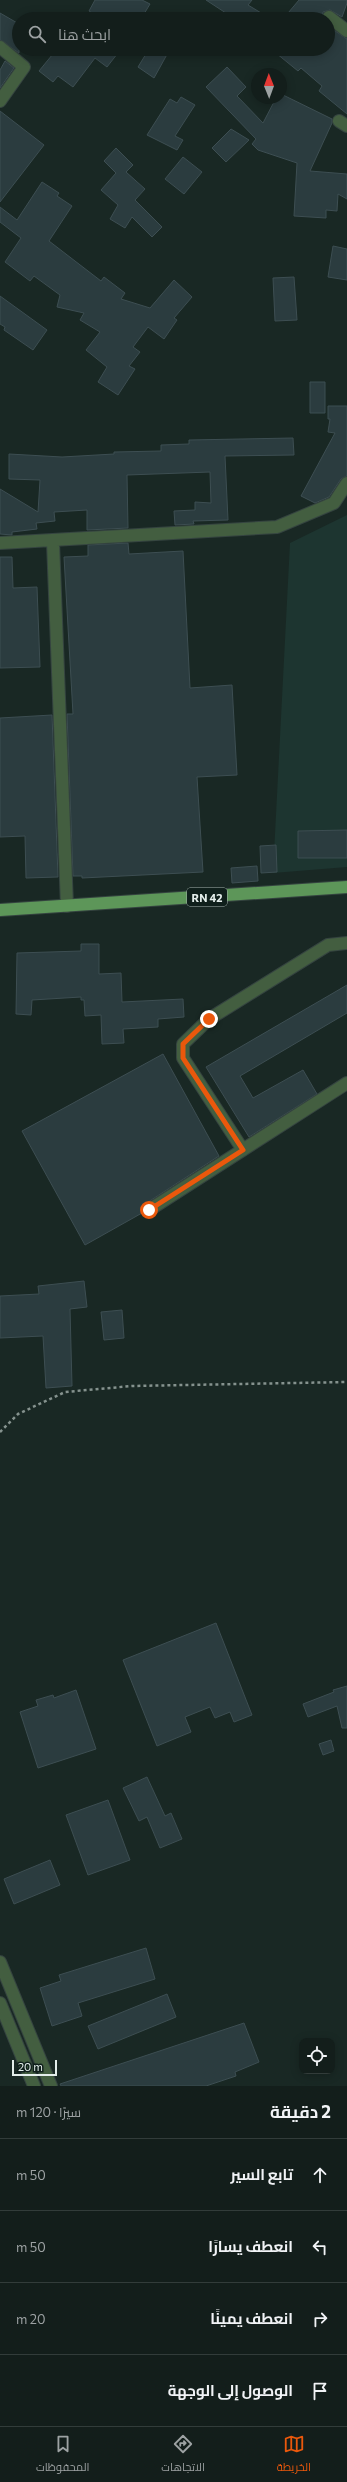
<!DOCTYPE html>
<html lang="ar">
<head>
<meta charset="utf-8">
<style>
	body { margin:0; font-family:Commissioner,Cairo,sans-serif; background:#1c2724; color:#f1f3f6; direction:rtl }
	.controls { position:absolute; right:12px; bottom:12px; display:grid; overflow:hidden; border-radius:8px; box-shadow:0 2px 10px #0003 }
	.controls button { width:36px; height:36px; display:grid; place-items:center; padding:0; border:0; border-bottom:1px solid #323c3a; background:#131e1b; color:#f1f3f6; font:20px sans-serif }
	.compass { position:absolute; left:251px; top:68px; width:36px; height:36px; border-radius:50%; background:#131e1b; box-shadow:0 2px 10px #0003; rotate:359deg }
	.scale { position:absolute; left:12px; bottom:10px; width:45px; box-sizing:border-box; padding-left:4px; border:2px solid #e4eeeb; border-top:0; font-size:11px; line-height:14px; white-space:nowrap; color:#e4eeeb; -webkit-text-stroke:3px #0f1f1b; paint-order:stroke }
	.stop { position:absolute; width:12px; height:12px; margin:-9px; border:3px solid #ea580c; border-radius:50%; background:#fff }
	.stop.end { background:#ea580c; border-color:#fff; box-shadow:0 1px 4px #0008 }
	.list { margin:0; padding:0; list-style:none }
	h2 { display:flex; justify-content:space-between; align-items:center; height:52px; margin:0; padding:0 16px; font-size:17px }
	h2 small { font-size:13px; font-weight:400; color:#9da2a3 }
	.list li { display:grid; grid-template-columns:26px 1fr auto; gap:12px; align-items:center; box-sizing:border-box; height:72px; padding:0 16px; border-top:1px solid #323c3a }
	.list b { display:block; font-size:15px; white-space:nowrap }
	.list em { font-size:13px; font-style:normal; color:#9da2a3 }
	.icon { flex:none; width:22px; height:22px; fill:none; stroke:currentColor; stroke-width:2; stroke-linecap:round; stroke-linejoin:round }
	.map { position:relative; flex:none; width:347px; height:2086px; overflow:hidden; direction:ltr }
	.search { position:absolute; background:#131e1b; box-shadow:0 2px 10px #0003; left:12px; right:12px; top:12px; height:44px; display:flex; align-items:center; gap:10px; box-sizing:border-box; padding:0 14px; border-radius:22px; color:#9da2a3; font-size:15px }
	.sheet { height:340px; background:#131e1b }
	nav { display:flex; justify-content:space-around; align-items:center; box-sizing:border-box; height:56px; border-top:1px solid #323c3a; background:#131e1b; font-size:11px; color:#9da2a3 }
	nav a { display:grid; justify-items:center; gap:2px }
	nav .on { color:#ea580c }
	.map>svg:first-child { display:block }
	.built { fill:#1d3530 }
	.building { fill:#2b3c3f; stroke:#3d4e52 }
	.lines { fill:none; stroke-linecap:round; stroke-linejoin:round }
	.street-casing { stroke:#354440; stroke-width:14 }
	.primary-casing { stroke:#354440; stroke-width:14 }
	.path { stroke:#85928e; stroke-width:2.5; stroke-dasharray:3 3; stroke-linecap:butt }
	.street { stroke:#435e40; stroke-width:12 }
	.primary { stroke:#5d9659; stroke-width:12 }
	.route { stroke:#ea580c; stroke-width:5 }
	.labels { text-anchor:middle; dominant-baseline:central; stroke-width:3; stroke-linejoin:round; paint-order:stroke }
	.shield { fill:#0f1f1b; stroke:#a4b0ad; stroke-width:1 }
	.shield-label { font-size:11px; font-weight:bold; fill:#e4eeeb }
</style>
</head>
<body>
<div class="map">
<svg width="347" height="2086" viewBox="0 0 347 2086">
	<rect width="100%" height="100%" fill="#192824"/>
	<path class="built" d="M347 515V867L273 873 290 543Z"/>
	<path class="building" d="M95 0H142L150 4 141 19H90L94 14 89 11Z
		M206 0H252L248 5 271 19H235Z
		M299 0H347V3L342 17 330 10 323 12 322 19H283Z
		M0 13 19 24V53L0 40Z
		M328 26 347 39V114L319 91 322 86 301 68 298 71 271 49H328Z
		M57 49H121L107 67 95 58 73 87 58 76 53 82 39 71Z
		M149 49H170L154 78 138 67Z
		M5 61 14 68 0 88V70Z
		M227 67 246 87 237 96 263 123 276 98H281V94L332 119V123L310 171 347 174V199L338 194 337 211 326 210V218L294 216 297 163 258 150 252 144 256 139 206 87Z
		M181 97 195 105 175 136 183 140 177 150 147 135 170 99 177 103Z
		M0 111 44 145 0 202Z
		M231 129 249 140 226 162 212 148Z
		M116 148 133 165 126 172 145 189 135 200 162 227 152 237 132 217 125 228 110 219 118 205 101 190 116 173 104 161Z
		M183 157 202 172 184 194 165 179Z
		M42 182 59 193 57 196 72 206 49 241 101 281 104 277 125 293 121 299 150 308 174 280 192 297 174 318 177 320 164 339 148 327 133 347 140 352 129 366 135 369 118 395 98 382 107 367 86 350 100 332 80 320 84 313 57 307 60 295 34 276 30 281 5 262 21 238 0 222V207L17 220Z
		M333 246 347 249V280L328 277Z
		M294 277 297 320 275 321 273 278Z
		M0 296 47 330 33 350 4 330 5 327 0 324Z
		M310 382H325V413H310Z
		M328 406H347V476L341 479 329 497 315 503 301 496 335 433 328 432 330 419H328Z
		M293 438 294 455 225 456 228 520 193 521 194 524 175 525 174 511 195 510V502L211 503 210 472 127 475 128 528 87 530V510L54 512 55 521 36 523 37 529 12 532V535L0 534V489L38 512 40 480 9 479V454L62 457 114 454V452L161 451V445L189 444V440Z
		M128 543 129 554 183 551 190 688 232 685 237 775 197 777 203 872 82 878V876H73L67 714H73L64 557 88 556V545Z
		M0 557H12L13 588 37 587 40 667 0 668Z
		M52 715 58 877 26 878 25 836 0 837V718Z
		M347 830V858H298V831Z
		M276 845 277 872 261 873 260 846Z
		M257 866 258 881 232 883 231 868Z
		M81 944H99V974L121 973 122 1002 183 999 184 1017 158 1019V1027L123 1029 124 1043 102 1044 101 1015 85 1016 84 1000H81V997L32 1000 31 1015 16 1014 17 953 81 951Z
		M347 985V1013L240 1076 253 1098 303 1070 317 1094 249 1137 206 1067Z
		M163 1054 219 1156 145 1204 142 1207V1213L85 1245 22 1131Z
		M84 1281 87 1307 70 1309 72 1386 46 1388 43 1336 0 1338V1296L39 1294 38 1286Z
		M122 1310 124 1338 104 1340 101 1312Z
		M216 1623 252 1715 234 1722 230 1712 215 1718 210 1707 185 1717 191 1732 157 1746 123 1660Z
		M347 1686V1728H342L337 1706 308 1717 303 1704 334 1692 333 1690Z
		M76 1690 96 1749 38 1768 20 1712 38 1706 36 1700 53 1695 54 1698Z
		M331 1740 334 1751 323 1755 319 1744Z
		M147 1777 165 1816 171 1813 182 1839 160 1848 147 1817 139 1821 123 1788Z
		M108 1800 130 1860 88 1875 66 1815Z
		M50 1860 60 1885 14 1904 4 1879Z
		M146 1948 155 1979 78 2003 82 2016 52 2026 40 1988 61 1981 59 1975Z
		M167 1994 176 2017 98 2049 88 2026Z
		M244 2023 259 2062 235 2072 236 2076 206 2086H61L60 2084Z"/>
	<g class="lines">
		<g class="street-casing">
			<path id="street" d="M329 17 347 31
				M0 47 24 67 0 101
				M339 121 347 126
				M53 542 67 906
				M0 543 277 527 334 503 347 483
				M243 1150 183 1058V1044L209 1019 328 945 347 943
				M149 1210 347 1083
				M0 1962 51 2086
				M0 2003 34 2086"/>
		</g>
		<g class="primary-casing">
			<path id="primary" d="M0 910 347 887"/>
		</g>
		<path class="path" d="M0 1432 18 1414 65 1392 132 1386 347 1382"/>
		<use href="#street" class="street"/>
		<use href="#primary" class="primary"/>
	</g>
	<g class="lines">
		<path class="route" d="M149 1210 243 1150 183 1058V1044L209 1019"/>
	</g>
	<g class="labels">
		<rect class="shield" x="187" y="888" width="40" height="18" rx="3"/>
		<g class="shield-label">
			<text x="207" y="897">RN 42</text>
		</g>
	</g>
</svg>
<div class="controls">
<button><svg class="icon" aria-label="locate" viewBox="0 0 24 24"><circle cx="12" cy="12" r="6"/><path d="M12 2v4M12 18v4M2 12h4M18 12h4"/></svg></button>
</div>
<svg class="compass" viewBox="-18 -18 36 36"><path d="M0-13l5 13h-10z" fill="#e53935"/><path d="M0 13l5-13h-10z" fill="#9da2a3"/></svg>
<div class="scale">20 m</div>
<div class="stop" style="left:149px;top:1210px"></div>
<div class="stop end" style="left:209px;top:1019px"></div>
<div class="search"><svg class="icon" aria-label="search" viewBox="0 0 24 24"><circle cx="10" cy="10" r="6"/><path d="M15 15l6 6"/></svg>ابحث هنا</div>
</div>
<section class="sheet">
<h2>2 دقيقة<small>سيرًا · 120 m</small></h2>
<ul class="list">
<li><svg class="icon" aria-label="ahead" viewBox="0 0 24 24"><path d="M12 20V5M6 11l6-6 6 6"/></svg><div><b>تابع السير</b></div><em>50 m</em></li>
<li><svg class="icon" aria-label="left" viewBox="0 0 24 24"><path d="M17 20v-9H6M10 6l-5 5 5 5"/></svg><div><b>انعطف يسارًا</b></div><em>50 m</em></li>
<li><svg class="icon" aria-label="right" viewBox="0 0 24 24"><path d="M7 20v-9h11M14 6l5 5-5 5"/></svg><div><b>انعطف يمينًا</b></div><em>20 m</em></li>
<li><svg class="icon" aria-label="arrive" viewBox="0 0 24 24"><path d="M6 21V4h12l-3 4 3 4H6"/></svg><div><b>الوصول إلى الوجهة</b></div></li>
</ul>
</section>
<nav>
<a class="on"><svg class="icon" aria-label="map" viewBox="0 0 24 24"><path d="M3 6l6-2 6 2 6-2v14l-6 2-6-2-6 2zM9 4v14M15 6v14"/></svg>الخريطة</a>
<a><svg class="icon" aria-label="directions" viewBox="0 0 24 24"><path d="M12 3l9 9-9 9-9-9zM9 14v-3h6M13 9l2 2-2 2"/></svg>الاتجاهات</a>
<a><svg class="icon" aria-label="saved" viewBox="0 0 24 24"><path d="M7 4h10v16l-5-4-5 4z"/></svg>المحفوظات</a>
</nav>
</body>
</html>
